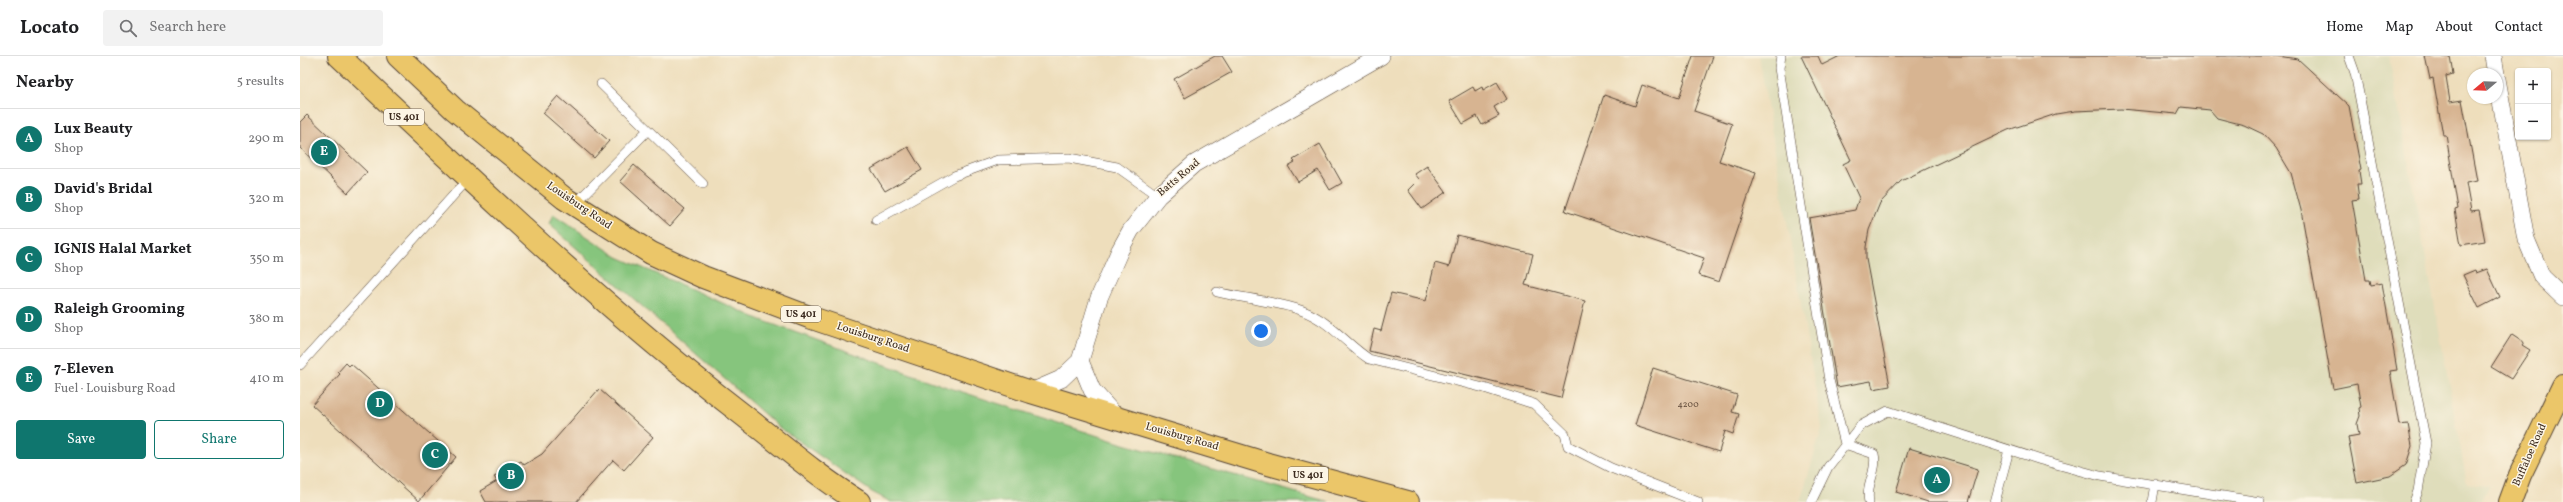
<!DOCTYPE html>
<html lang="en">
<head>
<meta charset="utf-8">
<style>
	body { margin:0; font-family:Vollkorn,serif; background:#f2f2f2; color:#202124 }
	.controls { position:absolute; right:12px; top:12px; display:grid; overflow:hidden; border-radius:4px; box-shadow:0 1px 3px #0004 }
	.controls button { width:36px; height:36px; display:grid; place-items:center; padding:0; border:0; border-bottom:1px solid #e0e0e0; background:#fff; color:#202124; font:20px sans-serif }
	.compass { position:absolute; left:2167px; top:12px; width:36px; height:36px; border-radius:50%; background:#fff; box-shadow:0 1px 3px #0004; rotate:251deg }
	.you { position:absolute; left:961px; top:275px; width:14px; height:14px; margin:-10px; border:3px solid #fff; border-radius:50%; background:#1a73e8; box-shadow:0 0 0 6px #1a73e833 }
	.badge { display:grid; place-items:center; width:26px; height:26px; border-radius:50%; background:#0f766e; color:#fff; font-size:13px; font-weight:700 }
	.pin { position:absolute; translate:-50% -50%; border:2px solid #fff; box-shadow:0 1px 4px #0006 }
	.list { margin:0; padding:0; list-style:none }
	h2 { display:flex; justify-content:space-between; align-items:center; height:52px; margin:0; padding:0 16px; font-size:17px }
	h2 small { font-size:13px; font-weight:400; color:#757577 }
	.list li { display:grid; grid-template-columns:26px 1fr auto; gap:12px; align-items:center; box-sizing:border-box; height:60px; padding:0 16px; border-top:1px solid #e0e0e0 }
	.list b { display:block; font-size:15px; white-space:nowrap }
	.list p { margin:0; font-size:13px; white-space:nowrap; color:#757577 }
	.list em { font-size:13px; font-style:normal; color:#757577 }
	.actions { display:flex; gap:8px; padding:12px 16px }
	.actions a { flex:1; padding:9px 0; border:1px solid #0f766e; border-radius:4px; text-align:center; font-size:14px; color:#0f766e }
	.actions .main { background:#0f766e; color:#fff }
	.icon { flex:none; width:22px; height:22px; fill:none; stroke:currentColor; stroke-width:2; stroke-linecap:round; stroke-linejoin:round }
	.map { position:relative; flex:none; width:2263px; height:446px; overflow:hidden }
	header { display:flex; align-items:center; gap:24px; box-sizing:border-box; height:56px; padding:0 20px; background:#fff; border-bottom:1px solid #e0e0e0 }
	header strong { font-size:19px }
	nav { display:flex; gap:22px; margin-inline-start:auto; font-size:14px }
	.search { width:280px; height:36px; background:#f2f2f2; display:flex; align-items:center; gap:10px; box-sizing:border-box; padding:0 14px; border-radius:4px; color:#757577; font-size:15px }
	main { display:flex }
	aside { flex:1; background:#fff }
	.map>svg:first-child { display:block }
	.built { fill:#dfddbb }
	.green { fill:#86c57d; stroke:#60784e }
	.building { fill:#d7b491 }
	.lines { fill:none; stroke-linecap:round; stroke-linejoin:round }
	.lane-casing { stroke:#564536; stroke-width:10 }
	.street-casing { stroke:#564536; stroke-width:18 }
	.primary-casing { stroke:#564536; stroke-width:24 }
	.highway-casing { stroke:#564536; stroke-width:24 }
	.lane { stroke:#fff; stroke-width:9 }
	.street { stroke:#fff; stroke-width:17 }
	.primary { stroke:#ebc669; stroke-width:22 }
	.highway { stroke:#ebc669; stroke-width:22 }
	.labels { text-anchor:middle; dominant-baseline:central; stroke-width:3; stroke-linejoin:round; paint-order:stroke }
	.number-label { font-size:9px; fill:#624c3b }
	.shield { fill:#fcf5e5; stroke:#75675a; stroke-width:1 }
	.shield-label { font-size:10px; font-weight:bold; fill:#3b2a1e }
	.street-label { font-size:11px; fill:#3b2a1e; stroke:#fcf5e5 }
</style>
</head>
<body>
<header>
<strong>Locato</strong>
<div class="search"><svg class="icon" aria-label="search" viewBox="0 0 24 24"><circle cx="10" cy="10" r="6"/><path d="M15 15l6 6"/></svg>Search here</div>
<nav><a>Home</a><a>Map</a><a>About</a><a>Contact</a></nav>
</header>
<main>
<aside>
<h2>Nearby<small>5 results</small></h2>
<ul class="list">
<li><span class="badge">A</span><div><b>Lux Beauty</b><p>Shop</p></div><em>290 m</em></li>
<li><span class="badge">B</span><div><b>David's Bridal</b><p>Shop</p></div><em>320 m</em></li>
<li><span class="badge">C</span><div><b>IGNIS Halal Market</b><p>Shop</p></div><em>350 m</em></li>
<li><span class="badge">D</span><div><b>Raleigh Grooming</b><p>Shop</p></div><em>380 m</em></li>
<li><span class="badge">E</span><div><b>7-Eleven</b><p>Fuel · Louisburg Road</p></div><em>410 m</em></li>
</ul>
<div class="actions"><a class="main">Save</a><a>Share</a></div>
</aside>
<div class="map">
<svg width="2263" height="446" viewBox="0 0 2263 446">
	<rect width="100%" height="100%" fill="#fcf5e5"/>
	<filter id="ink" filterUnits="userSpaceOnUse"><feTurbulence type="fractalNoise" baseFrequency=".025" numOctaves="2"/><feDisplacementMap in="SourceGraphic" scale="8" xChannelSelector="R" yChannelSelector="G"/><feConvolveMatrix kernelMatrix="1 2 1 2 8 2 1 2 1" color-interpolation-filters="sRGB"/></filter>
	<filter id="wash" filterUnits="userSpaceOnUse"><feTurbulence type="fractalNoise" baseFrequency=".012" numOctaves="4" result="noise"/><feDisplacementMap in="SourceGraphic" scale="16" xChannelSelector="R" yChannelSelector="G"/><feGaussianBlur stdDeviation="0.9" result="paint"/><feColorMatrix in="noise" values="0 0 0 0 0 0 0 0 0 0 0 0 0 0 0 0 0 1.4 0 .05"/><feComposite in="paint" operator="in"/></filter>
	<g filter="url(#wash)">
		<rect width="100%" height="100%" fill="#eedebc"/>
		<path class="built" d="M1459 0H2089L2167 428 2189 430 2181 446H1500L1522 372Z"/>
		<path class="green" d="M253 158 318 201 461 264 644 330 817 386 1029 446H591L572 436 480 372 249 168Z"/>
		<g id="blocks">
			<path class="building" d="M915 0H922L932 16 885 42 874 23Z
				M1393 0H1413L1394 55 1432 68 1419 105 1456 117 1419 226 1398 219 1404 202 1265 155 1304 39 1335 50 1342 29 1379 42Z
				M1501 0H1518L1522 9 1540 0H1977L1998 3 2049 50 2061 114 2059 115 2061 128H2057L2059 143 2052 144 2066 224H2070L2071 229 2082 227 2097 314 2090 315 2099 369 2108 368 2112 390 2106 409 2090 420 2057 427 2048 381 2059 379 2057 368 2060 360 2059 352 2061 351 2057 328 2033 333 2001 154 1991 117 1976 92 1963 78 1944 69 1917 62 1910 54 1881 51 1877 58 1821 53 1775 55 1756 58 1708 74 1601 125 1580 147 1569 174 1566 191V203L1590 330 1573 333 1571 325 1537 331 1509 162 1555 154 1559 142 1543 108 1551 104Z
				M2125 0H2150L2153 18 2146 20 2150 46 2162 44 2177 125 2166 127 2171 155 2179 154 2185 185 2161 189 2155 154 2158 153 2146 79H2143L2133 22 2130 23Z
				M1197 26 1207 43 1194 51 1199 60 1182 69 1177 60 1163 68 1149 45 1173 31 1175 35 1182 31 1183 34Z
				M258 40 309 85 294 102 243 57Z
				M7 59 67 116 48 137 0 92V66Z
				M1020 88 1042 127 1030 134 1018 114 998 126 988 110 995 106 993 104Z
				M608 91 622 114 585 135 571 113Z
				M334 109 385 153 370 170 320 125Z
				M1127 110 1146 136 1122 153 1108 134 1119 123 1115 118Z
				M1157 179 1233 198 1225 229 1285 245 1261 342 1069 295 1074 273 1081 275 1091 237 1126 245 1135 207 1149 211Z
				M2187 213 2200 241 2179 252 2163 219 2175 214 2176 217Z
				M2212 278 2224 286 2222 289 2230 294 2211 323 2191 311Z
				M46 307 49 310 51 308 156 401 119 445 12 349 40 318 38 316Z
				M1353 312 1437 339 1432 356 1439 358 1433 378 1425 375 1419 396 1335 369Z
				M299 333 353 381 324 414 313 404 276 446H186L180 435 197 425 194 421 221 405 224 409 242 398Z
				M1609 392 1678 413 1668 446H1628L1596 436Z"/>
		</g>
	</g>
	<g filter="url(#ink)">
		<use href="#blocks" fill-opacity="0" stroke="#564536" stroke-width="1"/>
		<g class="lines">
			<g class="lane-casing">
				<path id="lane" d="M1481 0 1479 12 1529 324 1545 388 1574 398C1578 415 1565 429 1569 446
					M2049 0 2055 17 2126 387 2118 435 2114 446
					M348 74 403 128
					M274 149 348 74 301 28
					M576 164 654 120 698 104 769 102 817 111 858 140
					M917 236C941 242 981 246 1003 255 1030 265 1046 288 1069 303L1184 332 1234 348 1265 378 1268 390 1311 412 1398 446
					M0 309 169 122
					M1511 446 1528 411 1560 370 1588 355 1741 404 1800 420 1960 446
					M1695 446 1709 394
					M1852 446 1855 428"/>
			</g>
			<g class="street-casing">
				<path id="street" d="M2193 0 2196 18
					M2197 23 2226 183 2242 221 2263 241
					M780 305 792 334 817 362
					M731 336 761 323 780 305 799 242 820 194 831 174 858 140 894 108 1081 0"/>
			</g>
			<g class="primary-casing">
				<path id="primary" d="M2210 446 2220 419 2263 330"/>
			</g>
			<g class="highway-casing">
				<path id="highway" d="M39 0C169 122 297 246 438 355 478 386 516 419 559 446
					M98 0 155 54 264 142 351 197 403 221 509 261 731 336 968 408 1108 446"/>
			</g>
			<use href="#lane" class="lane"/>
			<use href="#street" class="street"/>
			<use href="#primary" class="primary"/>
			<use href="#highway" class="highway"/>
		</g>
	</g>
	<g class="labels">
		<g class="number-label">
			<text x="1388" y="348">4200</text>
		</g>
		<g class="shield">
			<rect x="84" y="53" width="40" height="16" rx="3"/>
			<rect x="481" y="250" width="40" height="16" rx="3"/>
			<rect x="988" y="411" width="40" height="16" rx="3"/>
		</g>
		<g class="shield-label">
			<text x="104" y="61">US 401</text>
			<text x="501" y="258">US 401</text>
			<text x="1008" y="419">US 401</text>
		</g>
		<g class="street-label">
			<text transform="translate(879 122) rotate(-40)">Batts Road</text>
			<text transform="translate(279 150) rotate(34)">Louisburg Road</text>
			<text transform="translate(573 282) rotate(18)">Louisburg Road</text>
			<text transform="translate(882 381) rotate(16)">Louisburg Road</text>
			<text transform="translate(2230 399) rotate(-66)">Buffaloe Road</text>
		</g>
	</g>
</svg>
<div class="controls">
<button>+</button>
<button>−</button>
</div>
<svg class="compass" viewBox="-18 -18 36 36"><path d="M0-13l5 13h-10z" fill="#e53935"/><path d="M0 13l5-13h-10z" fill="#757577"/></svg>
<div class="you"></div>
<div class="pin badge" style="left:1637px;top:424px">A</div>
<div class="pin badge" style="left:211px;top:420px">B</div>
<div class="pin badge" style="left:135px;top:399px">C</div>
<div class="pin badge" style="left:80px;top:348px">D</div>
<div class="pin badge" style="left:24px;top:96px">E</div>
</div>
</main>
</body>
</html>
